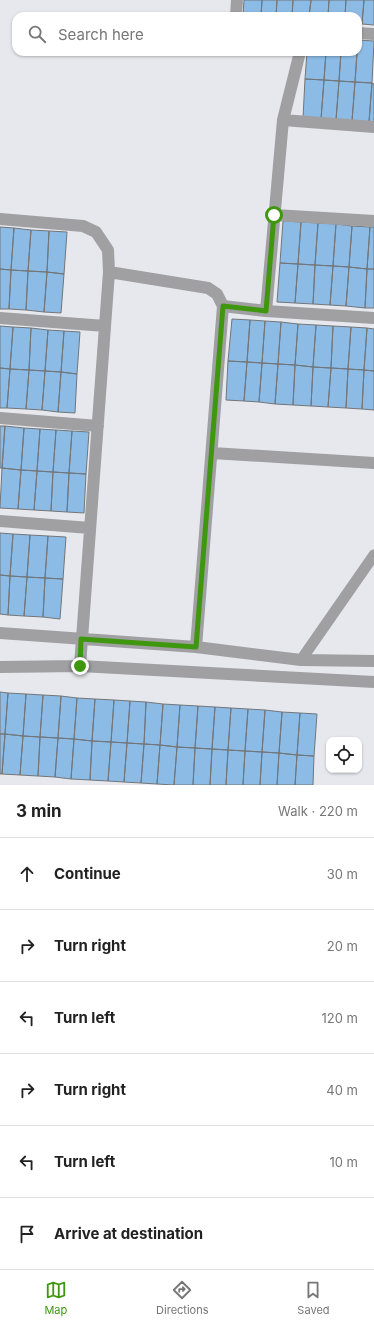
<!DOCTYPE html>
<html lang="en">
<head>
<meta charset="utf-8">
<style>
	body { margin:0; font-family:Inter,sans-serif; background:#f6f6f6; color:#222 }
	.controls { position:absolute; right:12px; bottom:12px; display:grid; overflow:hidden; border-radius:8px; box-shadow:0 1px 3px #0004 }
	.controls button { width:36px; height:36px; display:grid; place-items:center; padding:0; border:0; border-bottom:1px solid #e0e0e0; background:#fff; color:#222; font:20px sans-serif }
	.stop { position:absolute; width:12px; height:12px; margin:-9px; border:3px solid #3f970f; border-radius:50%; background:#fff }
	.stop.end { background:#3f970f; border-color:#fff; box-shadow:0 1px 4px #0008 }
	.list { margin:0; padding:0; list-style:none }
	h2 { display:flex; justify-content:space-between; align-items:center; height:52px; margin:0; padding:0 16px; font-size:17px }
	h2 small { font-size:13px; font-weight:400; color:#767676 }
	.list li { display:grid; grid-template-columns:26px 1fr auto; gap:12px; align-items:center; box-sizing:border-box; height:72px; padding:0 16px; border-top:1px solid #e0e0e0 }
	.list b { display:block; font-size:15px; white-space:nowrap }
	.list em { font-size:13px; font-style:normal; color:#767676 }
	.icon { flex:none; width:22px; height:22px; fill:none; stroke:currentColor; stroke-width:2; stroke-linecap:round; stroke-linejoin:round }
	.map { position:relative; flex:none; width:374px; height:785px; overflow:hidden }
	.search { position:absolute; background:#fff; box-shadow:0 1px 3px #0004; left:12px; right:12px; top:12px; height:44px; display:flex; align-items:center; gap:10px; box-sizing:border-box; padding:0 14px; border-radius:12px; color:#767676; font-size:15px }
	.sheet { height:484px; background:#fff }
	nav { display:flex; justify-content:space-around; align-items:center; box-sizing:border-box; height:56px; border-top:1px solid #e0e0e0; background:#fff; font-size:11px; color:#767676 }
	nav a { display:grid; justify-items:center; gap:2px }
	nav .on { color:#3f970f }
	.map>svg:first-child { display:block }
	.building { fill:#8cbbe5; stroke:#727679 }
	.lines { fill:none; stroke-linecap:round; stroke-linejoin:round }
	.service { stroke:#a09fa2; stroke-width:11 }
	.minor { stroke:#a09fa2; stroke-width:12 }
	.route { stroke:#3f970f; stroke-width:5 }
</style>
</head>
<body>
<div class="map">
<svg width="374" height="785" viewBox="0 0 374 785">
	<rect width="100%" height="100%" fill="#e6e8ed"/>
	<path class="building" d="M244 0H262L261 16H243Z
		M262 0H277L276 16H261Z
		M277 0H293L292 16H276Z
		M293 0H311L309 16H292Z
		M311 0H329L328 16H309Z
		M329 0H346L345 16H328Z
		M346 0H364L362 24H358V16H345Z
		M364 0H374V25L362 24Z
		M358 40 374 41 372 83 355 82Z
		M307 52H326L324 80 305 79Z
		M326 52H341L339 81 324 80Z
		M341 52H357L355 82 339 81Z
		M305 79 324 80 321 119 303 118Z
		M324 80 339 81 336 120 321 119Z
		M339 81 355 82 352 121 336 120Z
		M355 82 372 83 369 122 352 121Z
		M372 83 374 84V123L369 122Z
		M283 221 301 222 298 264 280 263Z
		M301 222 318 223 315 265 298 264Z
		M318 223 336 224 333 266 315 265Z
		M336 224 352 226 349 267 333 266Z
		M352 226 370 227 367 269 349 267Z
		M0 227 14 228 11 270 0 269Z
		M370 227H374V269H367Z
		M14 228 31 230 28 271 11 270Z
		M31 230 49 231 47 272 28 271Z
		M49 231 67 232 64 274 47 272Z
		M280 263 298 264 295 303 277 302Z
		M298 264 315 265 313 304 295 303Z
		M315 265 333 266 330 305 313 304Z
		M333 266 349 267 346 306 330 305Z
		M349 267 367 269 365 308 346 306Z
		M0 269 11 270 9 309H0Z
		M367 269H374V308H365Z
		M11 270 28 271 26 310 9 309Z
		M28 271 47 272 44 312 26 310Z
		M47 272 64 274 61 313 44 312Z
		M232 319 250 320 247 362 228 361Z
		M250 320 265 321 262 363 247 362Z
		M265 321 281 322 278 364 262 363Z
		M281 322 298 324 295 365 278 364Z
		M298 324 316 325 313 367 295 365Z
		M316 325 333 326 331 368 313 367Z
		M0 326 13 327 10 369 0 368Z
		M333 326 351 327 348 369 331 368Z
		M13 327 31 328 29 370 10 369Z
		M351 327 367 328 364 370 348 369Z
		M31 328 48 330 45 371 29 370Z
		M367 328 374 329V371L364 370Z
		M48 330 64 331 61 372 45 371Z
		M64 331 80 332 77 374 61 372Z
		M228 361 247 362 244 401 226 400Z
		M247 362 262 363 259 402 244 401Z
		M262 363 278 364 275 404 259 402Z
		M278 364 295 365 293 405 275 404Z
		M295 365 313 367 311 406 293 405Z
		M313 367 331 368 328 407 311 406Z
		M0 368 10 369 7 408H0Z
		M331 368 348 369 346 408 328 407Z
		M10 369 29 370 26 409 7 408Z
		M348 369 364 370 362 409 346 408Z
		M29 370 45 371 42 410 26 409Z
		M364 370 374 371V410L362 409Z
		M45 371 61 372 58 412 42 410Z
		M61 372 77 374 75 413 58 412Z
		M0 426H5L2 468H0Z
		M5 426 24 428 21 470 2 468Z
		M24 428 40 429 37 471 21 470Z
		M40 429 56 430 53 472 37 471Z
		M56 430 72 431 69 473 53 472Z
		M72 431 89 432 86 474 69 473Z
		M2 468 21 470 18 509 0 508Z
		M21 470 37 471 34 510 18 509Z
		M37 471 53 472 51 511 34 510Z
		M53 472 69 473 67 512 51 511Z
		M69 473 86 474 84 513 67 512Z
		M0 533 13 534 10 576 0 575Z
		M13 534 30 535 27 577 10 576Z
		M30 535 48 536 45 578 27 577Z
		M48 536 66 537 63 579 45 578Z
		M0 575 10 576 8 615 0 614Z
		M10 576 27 577 24 616 8 615Z
		M27 577 45 578 43 617 24 616Z
		M45 578 63 579 60 619 43 617Z
		M0 692 8 693 5 734H0Z
		M8 693 26 694 23 736 5 734Z
		M26 694 43 695 40 737 23 736Z
		M43 695 61 696 58 738 40 737Z
		M61 696 77 698 74 739 58 738Z
		M77 698 95 699 92 741 74 739Z
		M95 699 114 700 111 742 92 741Z
		M114 700 130 701 127 743 111 742Z
		M130 701 146 702 144 744 127 743Z
		M146 702 163 704 160 745 144 744Z
		M163 704 180 705 177 747 160 745Z
		M180 705 198 706 195 748 177 747Z
		M198 706 215 707 212 749 195 748Z
		M215 707 231 708 228 750 212 749Z
		M231 708 248 709 245 751 228 750Z
		M248 709 265 710 262 752 245 751Z
		M265 710 282 712 279 753 262 752Z
		M282 712 300 713 297 755 279 753Z
		M300 713 317 714 314 756 297 755Z
		M0 734H5L2 774H0Z
		M5 734 23 736 20 775 2 774Z
		M23 736 40 737 38 776 20 775Z
		M40 737 58 738 55 777 38 776Z
		M58 738 74 739 71 779 55 777Z
		M74 739 92 741 90 780 71 779Z
		M92 741 111 742 108 781 90 780Z
		M111 742 127 743 124 782 108 781Z
		M127 743 144 744 141 783 124 782Z
		M144 744 160 745 157 784 141 783Z
		M160 745 177 747 174 785 157 784Z
		M177 747 195 748 193 785H174Z
		M195 748 212 749 210 785H193Z
		M212 749 228 750 226 785H210Z
		M228 750 245 751 243 785H226Z
		M245 751 262 752 260 785H243Z
		M262 752 279 753 277 785H260Z
		M279 753 297 755 295 785H277Z
		M297 755 314 756 313 785H295Z"/>
	<g class="lines">
		<path class="service" d="M301 660 374 555"/>
		<path class="minor" d="M236 16 237 0
			M358 33 374 34
			M283 120 374 127
			M275 215 374 221
			M0 219 83 226 96 232 108 250 109 272 80 666
			M109 272 208 288 217 294 223 306 196 647
			M223 306 266 311 374 318
			M266 311 283 120 300 52
			M0 318 105 326
			M0 418 98 426
			M212 453 374 463
			M0 521 90 528
			M0 633 196 647 301 660 374 661
			M0 667 80 666 374 682"/>
	</g>
	<g class="lines">
		<path class="route" d="M80 666 81 639 196 647 223 306 266 311 274 215"/>
	</g>
</svg>
<div class="controls">
<button><svg class="icon" aria-label="locate" viewBox="0 0 24 24"><circle cx="12" cy="12" r="6"/><path d="M12 2v4M12 18v4M2 12h4M18 12h4"/></svg></button>
</div>
<div class="stop" style="left:274px;top:215px"></div>
<div class="stop end" style="left:80px;top:666px"></div>
<div class="search"><svg class="icon" aria-label="search" viewBox="0 0 24 24"><circle cx="10" cy="10" r="6"/><path d="M15 15l6 6"/></svg>Search here</div>
</div>
<section class="sheet">
<h2>3 min<small>Walk · 220 m</small></h2>
<ul class="list">
<li><svg class="icon" aria-label="ahead" viewBox="0 0 24 24"><path d="M12 20V5M6 11l6-6 6 6"/></svg><div><b>Continue</b></div><em>30 m</em></li>
<li><svg class="icon" aria-label="right" viewBox="0 0 24 24"><path d="M7 20v-9h11M14 6l5 5-5 5"/></svg><div><b>Turn right</b></div><em>20 m</em></li>
<li><svg class="icon" aria-label="left" viewBox="0 0 24 24"><path d="M17 20v-9H6M10 6l-5 5 5 5"/></svg><div><b>Turn left</b></div><em>120 m</em></li>
<li><svg class="icon" aria-label="right" viewBox="0 0 24 24"><path d="M7 20v-9h11M14 6l5 5-5 5"/></svg><div><b>Turn right</b></div><em>40 m</em></li>
<li><svg class="icon" aria-label="left" viewBox="0 0 24 24"><path d="M17 20v-9H6M10 6l-5 5 5 5"/></svg><div><b>Turn left</b></div><em>10 m</em></li>
<li><svg class="icon" aria-label="arrive" viewBox="0 0 24 24"><path d="M6 21V4h12l-3 4 3 4H6"/></svg><div><b>Arrive at destination</b></div></li>
</ul>
</section>
<nav>
<a class="on"><svg class="icon" aria-label="map" viewBox="0 0 24 24"><path d="M3 6l6-2 6 2 6-2v14l-6 2-6-2-6 2zM9 4v14M15 6v14"/></svg>Map</a>
<a><svg class="icon" aria-label="directions" viewBox="0 0 24 24"><path d="M12 3l9 9-9 9-9-9zM9 14v-3h6M13 9l2 2-2 2"/></svg>Directions</a>
<a><svg class="icon" aria-label="saved" viewBox="0 0 24 24"><path d="M7 4h10v16l-5-4-5 4z"/></svg>Saved</a>
</nav>
</body>
</html>
